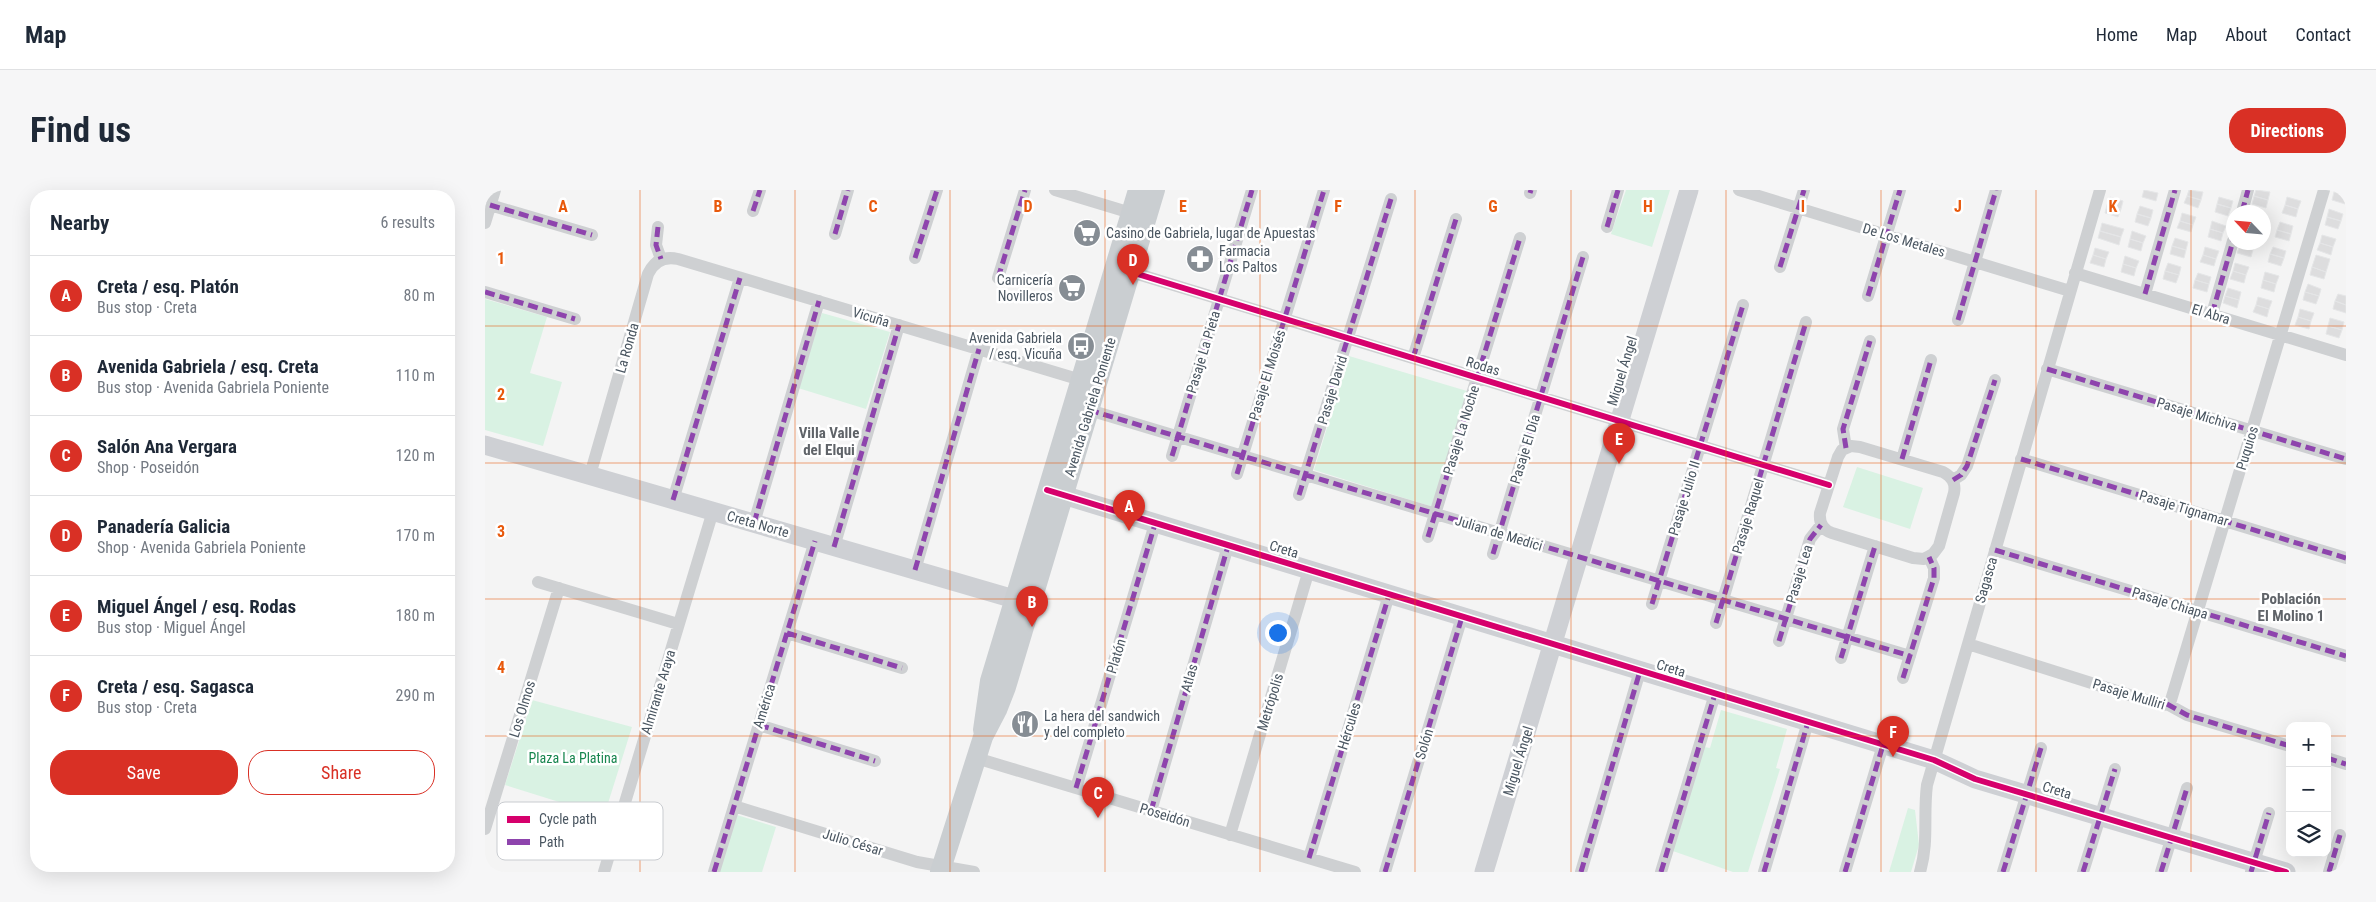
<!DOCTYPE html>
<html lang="en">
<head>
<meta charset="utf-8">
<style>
	body { margin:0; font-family:"Roboto Condensed",sans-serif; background:#f6f6f7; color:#1f2937 }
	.controls { position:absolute; right:15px; bottom:15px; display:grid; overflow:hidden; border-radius:10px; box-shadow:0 5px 20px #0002 }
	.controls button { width:45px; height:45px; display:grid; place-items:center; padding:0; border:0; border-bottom:1px solid #e0e1e3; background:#fff; color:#1f2937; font:25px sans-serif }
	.compass { position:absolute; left:1741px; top:15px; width:45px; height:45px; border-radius:50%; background:#fff; box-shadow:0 5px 20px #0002; rotate:296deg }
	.you { position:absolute; left:792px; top:442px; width:18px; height:18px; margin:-12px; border:4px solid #fff; border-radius:50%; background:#1a73e8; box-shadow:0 0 0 8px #1a73e833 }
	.badge { display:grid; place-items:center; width:32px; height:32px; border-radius:50%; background:#d93025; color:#fff; font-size:16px; font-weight:700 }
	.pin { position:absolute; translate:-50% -41px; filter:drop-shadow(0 1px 2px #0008) }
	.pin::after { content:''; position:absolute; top:26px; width:18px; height:15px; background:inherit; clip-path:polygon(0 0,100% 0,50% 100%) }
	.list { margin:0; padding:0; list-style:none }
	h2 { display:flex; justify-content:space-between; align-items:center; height:65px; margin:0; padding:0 20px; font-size:21px }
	h2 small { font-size:16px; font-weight:400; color:#747a83 }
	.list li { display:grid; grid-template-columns:32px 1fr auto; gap:15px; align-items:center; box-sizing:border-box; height:80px; padding:0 20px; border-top:1px solid #e0e1e3 }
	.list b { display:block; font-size:19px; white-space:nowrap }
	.list p { margin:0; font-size:16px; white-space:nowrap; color:#747a83 }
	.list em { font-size:16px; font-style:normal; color:#747a83 }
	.actions { display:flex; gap:10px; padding:15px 20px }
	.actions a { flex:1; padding:11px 0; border:1px solid #d93025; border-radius:20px; text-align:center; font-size:18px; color:#d93025 }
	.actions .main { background:#d93025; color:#fff }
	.icon { flex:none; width:28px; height:28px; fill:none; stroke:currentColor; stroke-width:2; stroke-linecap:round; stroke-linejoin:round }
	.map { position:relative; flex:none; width:1861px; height:682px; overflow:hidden; border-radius:20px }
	header { display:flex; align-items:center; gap:30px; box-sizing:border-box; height:70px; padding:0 25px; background:#fff; border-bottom:1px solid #e0e1e3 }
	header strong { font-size:24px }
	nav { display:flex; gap:28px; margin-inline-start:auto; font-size:18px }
	.intro { display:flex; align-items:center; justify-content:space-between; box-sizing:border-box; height:120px; padding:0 30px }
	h1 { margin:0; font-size:35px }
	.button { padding:12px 22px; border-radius:20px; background:#d93025; color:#fff; font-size:18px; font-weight:700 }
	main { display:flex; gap:30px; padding:0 30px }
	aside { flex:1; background:#fff; border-radius:20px; box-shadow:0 5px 20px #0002 }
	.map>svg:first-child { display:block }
	.green { fill:#d9f2e3 }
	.building { fill:#ddddde; stroke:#e5e6e7 }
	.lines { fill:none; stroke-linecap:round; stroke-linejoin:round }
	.street { stroke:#ced0d2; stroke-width:12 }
	.secondary { stroke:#ced0d4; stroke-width:19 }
	.primary { stroke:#caced1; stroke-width:20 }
	.quiet { stroke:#8e44ad; stroke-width:5; stroke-dasharray:10 5; stroke-linecap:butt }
	.cycleway-casing { stroke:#fff; stroke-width:9 }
	.cycleway { stroke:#d6006c; stroke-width:6 }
	.grid { fill:none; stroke:#e8590c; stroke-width:1; stroke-opacity:0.55 }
	.labels { text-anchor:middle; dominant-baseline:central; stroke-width:5; stroke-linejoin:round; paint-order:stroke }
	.poi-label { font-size:14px; fill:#4a5661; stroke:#fff; text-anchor:start }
	.street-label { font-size:14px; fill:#4a5661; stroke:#fff }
	.park-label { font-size:14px; fill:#17864f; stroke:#fff }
	.neighbourhood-label { font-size:15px; font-weight:bold; fill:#5f6368; stroke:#fff }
	.key { fill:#fff; stroke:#c9ccd0; stroke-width:1 }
	.key-label { font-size:14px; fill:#4a5661 }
	.grid-label { font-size:16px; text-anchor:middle; font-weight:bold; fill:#e8590c; stroke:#fff; stroke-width:5; stroke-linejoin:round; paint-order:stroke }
</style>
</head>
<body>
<header>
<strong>Map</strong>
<nav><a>Home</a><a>Map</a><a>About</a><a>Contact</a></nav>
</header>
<div class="intro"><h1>Find us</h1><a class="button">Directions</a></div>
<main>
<aside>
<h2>Nearby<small>6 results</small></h2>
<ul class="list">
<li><span class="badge">A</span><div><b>Creta / esq. Platón</b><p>Bus stop · Creta</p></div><em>80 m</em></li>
<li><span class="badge">B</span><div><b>Avenida Gabriela / esq. Creta</b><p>Bus stop · Avenida Gabriela Poniente</p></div><em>110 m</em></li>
<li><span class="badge">C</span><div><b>Salón Ana Vergara</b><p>Shop · Poseidón</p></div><em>120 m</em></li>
<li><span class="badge">D</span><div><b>Panadería Galicia</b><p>Shop · Avenida Gabriela Poniente</p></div><em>170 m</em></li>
<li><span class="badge">E</span><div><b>Miguel Ángel / esq. Rodas</b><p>Bus stop · Miguel Ángel</p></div><em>180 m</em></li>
<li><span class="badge">F</span><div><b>Creta / esq. Sagasca</b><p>Bus stop · Creta</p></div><em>290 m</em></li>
</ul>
<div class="actions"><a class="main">Save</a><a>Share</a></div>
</aside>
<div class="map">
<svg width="1861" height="682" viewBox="0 0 1861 682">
	<rect width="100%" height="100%" fill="#f4f4f4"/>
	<path class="green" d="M1141 0H1185L1167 57 1126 44Z
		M0 109 62 127 45 183 77 192 58 256 0 240Z
		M337 123 405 142 381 219 313 198Z
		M864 166 982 201 948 317 829 280Z
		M1372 277 1438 298 1425 339 1358 317Z
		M47 510 147 537 119 626 20 595Z
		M1236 520 1302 539 1291 578 1295 579 1263 682H1248L1185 660 1219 557 1225 558Z
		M1423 618 1430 620 1434 655 1426 682H1404Z
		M252 625 291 637 277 682H234Z"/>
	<path class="building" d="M1659 0 1673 3 1671 11 1657 7Z
		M1704 0 1718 2 1716 10 1702 6Z
		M1771 0 1785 2 1783 10 1769 6Z
		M1849 0H1861V5L1849 2Z
		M1849 2 1861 5 1860 14 1847 10Z
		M1702 6 1716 10 1713 18 1699 13Z
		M1769 6 1783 10 1781 18 1767 14Z
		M1625 7 1638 11 1636 19 1622 15Z
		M1734 7 1748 11 1746 18 1732 14Z
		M1802 7 1816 11 1813 19 1800 15Z
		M1732 14 1746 18 1743 26 1730 22Z
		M1622 15 1636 19 1633 27 1620 23Z
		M1800 15 1813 19 1811 27 1797 23Z
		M1655 16 1668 20 1666 28 1652 24Z
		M1844 19 1858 24 1856 31 1842 27Z
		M1697 23 1711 27 1708 35 1695 31Z
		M1652 24 1666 28 1663 36 1650 32Z
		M1842 27 1856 31 1853 39 1840 35Z
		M1695 31 1708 35 1706 42 1692 38Z
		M1727 31 1741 36 1738 43 1725 39Z
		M1795 32 1808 36 1806 44 1792 40Z
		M1617 33 1639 39 1636 47 1615 41Z
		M1725 39 1738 43 1736 51 1723 47Z
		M1792 40 1806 44 1804 51 1790 47Z
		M1615 41 1636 47 1634 55 1613 48Z
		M1647 41 1661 46 1658 53 1645 49Z
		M1837 45 1851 49 1848 57 1835 53Z
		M1690 48 1703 52 1701 60 1687 56Z
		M1645 49 1658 53 1656 61 1643 57Z
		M1756 52H1770L1768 60 1755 55Z
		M1835 53 1848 57 1846 65 1832 60Z
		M1755 55 1768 60 1766 67 1752 63Z
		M1687 56 1701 60 1699 68 1685 64Z
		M1720 57 1734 61 1731 69 1718 65Z
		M1788 57 1801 61 1799 68 1785 64Z
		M1610 58 1624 62 1621 69 1608 65Z
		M1785 64 1799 68 1796 76 1783 72Z
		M1608 65 1621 69 1619 77 1605 73Z
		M1718 65 1731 69 1729 76 1715 72Z
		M1831 65 1845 69 1841 82 1827 77Z
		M1640 66 1654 71 1651 78 1638 74Z
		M1683 73 1696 77 1694 85 1680 81Z
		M1750 73 1764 77 1761 85 1748 81Z
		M1638 74 1651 78 1649 86 1636 82Z
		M1827 77 1841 82 1839 89 1825 85Z
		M1680 81 1694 85 1691 93 1678 89Z
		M1748 81 1761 85 1759 93 1745 89Z
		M1780 82 1794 86 1791 94 1778 90Z
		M1713 83 1726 87 1724 94 1710 90Z
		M1710 90 1724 94 1722 102 1708 98Z
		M1778 90 1791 94 1789 102 1776 98Z
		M1823 94 1836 99 1834 106 1820 102Z
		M1743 98 1756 102 1754 110 1740 106Z
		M1820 102 1834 106 1831 114 1818 110Z
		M1853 104 1861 106V115L1850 111Z
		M1740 106 1754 110 1752 118 1738 113Z
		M1773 107 1787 111 1784 119 1771 115Z
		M1850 111 1861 115V123L1848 119Z
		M1771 115 1784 119 1782 127 1768 122Z
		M1815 119 1829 123 1826 131 1813 127Z
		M1813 127 1826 131 1824 139 1810 135Z
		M1845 128 1859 132 1857 140 1843 136Z
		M1843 136 1857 140 1854 148 1841 144Z"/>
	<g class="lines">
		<path class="street" d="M570 0 646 23
			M1254 0 1585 101
			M1045 3 1046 0
			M5 15 107 45
			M268 21 275 0
			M1757 22 1763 0
			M0 33 10 0
			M173 37 171 55 176 69
			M1122 37 1133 0
			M350 44 363 0
			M430 68 452 0
			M1295 77 1319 0
			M646 82 1344 295
			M1590 83 1861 165
			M513 88 540 0
			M0 102 90 129
			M1660 104 1690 0
			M1383 106 1415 0
			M1727 124 1748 51
			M1473 130 1511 0
			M928 168 971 29
			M1562 179 1861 269
			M604 220 1425 466
			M1366 256 1375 257 1458 282C1467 287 1471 293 1469 303L1454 356 1448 364 1439 369 1428 368 1347 343C1338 340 1334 333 1335 323L1353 267 1357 260Z
			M1361 258 1358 239 1385 151
			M687 266 767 0
			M1417 269 1446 170
			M1536 269 1861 368
			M752 284 839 0
			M105 285 163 84C169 71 179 66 193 69L596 190
			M1468 290 1476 285 1482 276 1510 190
			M814 305 906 9
			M188 310 255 88
			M269 333 334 111
			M943 347 1035 48
			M349 357 414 135
			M1510 360 1861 466
			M1008 364 1098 67
			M430 380 494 159
			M53 392 193 434
			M1167 414 1258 115
			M1231 433 1321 132
			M302 443 417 478
			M1294 451 1325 349 1336 335
			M1483 454 1676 515 1682 514 1702 525 1805 556
			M1356 468 1390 356
			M1418 488 1449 388V378L1444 367
			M1682 514 1686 510 1839 0
			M274 535 390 571
			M491 568 870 682
			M1842 568 1861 574
			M591 598 670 334
			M249 616 432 672 489 682
			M666 621 743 356
			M0 639 74 398
			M745 645 824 380
			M824 668 904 405
			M119 682 228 321
			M229 682 330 351
			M900 682 977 427
			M1096 682 1155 481
			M1176 682 1230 504
			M1279 682 1323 532
			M1360 682 1398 555
			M1435 682C1444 652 1438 625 1442 595L1615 0
			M1518 682 1556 558
			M1598 682 1630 579
			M1676 682 1702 598
			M1766 682 1784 623
			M1844 682 1855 645"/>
		<path class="secondary" d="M0 255 543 413
			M565 301 1449 570 1490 589 1801 682
			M999 682 1204 0"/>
		<path class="primary" d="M498 540 505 491 653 0
			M455 682 498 547 512 520 521 497 670 0"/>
		<path class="quiet" d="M1045 3 1046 0
			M5 15 107 45
			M268 21 275 0
			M1757 22 1763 0
			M173 37 171 55 176 69
			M1122 37 1133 0
			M350 44 363 0
			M430 68 452 0
			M1295 77 1319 0
			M513 88 540 0
			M0 102 90 129
			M1660 104 1690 0
			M1383 106 1415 0
			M1727 124 1748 51
			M1473 130 1511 0
			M928 168 971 29
			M1562 179 1861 269
			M604 220 1425 466
			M1361 258 1358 239 1385 151
			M687 266 767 0
			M1417 269 1446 170
			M1536 269 1861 368
			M752 284 839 0
			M1468 290 1476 285 1482 276 1510 190
			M814 305 906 9
			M188 310 255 88
			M269 333 334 111
			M943 347 1035 48
			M349 357 414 135
			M1510 360 1861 466
			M1008 364 1098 67
			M430 380 494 159
			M1167 414 1258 115
			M1231 433 1321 132
			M302 443 417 478
			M1294 451 1325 349 1336 335
			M1356 468 1390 356
			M1418 488 1449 388V378L1444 367
			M1682 514 1702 525 1805 556
			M274 535 390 571
			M1842 568 1861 574
			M591 598 670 334
			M666 621 743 356
			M824 668 904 405
			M229 682 330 351
			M900 682 977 427
			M1096 682 1155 481
			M1176 682 1230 504
			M1279 682 1323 532
			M1360 682 1398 555
			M1518 682 1556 558
			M1598 682 1630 579
			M1676 682 1702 598
			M1766 682 1784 623
			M1844 682 1855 645"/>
		<g class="cycleway-casing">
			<path id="cycleway" d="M646 82 1344 295
				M562 300 1449 570 1490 589 1801 682"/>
		</g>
		<use href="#cycleway" class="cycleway"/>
	</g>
	<path class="grid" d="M155 0V682M310 0V682M465 0V682M620 0V682M775 0V682M930 0V682M1086 0V682M1241 0V682M1396 0V682M1551 0V682M1706 0V682M0 136H1861M0 273H1861M0 409H1861M0 546H1805M1842 546H1861"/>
	<defs>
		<g id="supermarket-disc" transform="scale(1.4375)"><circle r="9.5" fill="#868d94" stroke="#fff"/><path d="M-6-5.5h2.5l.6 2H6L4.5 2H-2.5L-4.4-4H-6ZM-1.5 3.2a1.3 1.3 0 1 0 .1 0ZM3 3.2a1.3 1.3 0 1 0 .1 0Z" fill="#fff"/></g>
		<g id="pharmacy-disc" transform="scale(1.4375)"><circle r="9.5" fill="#868d94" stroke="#fff"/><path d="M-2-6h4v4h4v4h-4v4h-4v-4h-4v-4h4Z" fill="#fff"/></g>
		<g id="bus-disc" transform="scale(1.4375)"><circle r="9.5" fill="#868d94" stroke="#fff"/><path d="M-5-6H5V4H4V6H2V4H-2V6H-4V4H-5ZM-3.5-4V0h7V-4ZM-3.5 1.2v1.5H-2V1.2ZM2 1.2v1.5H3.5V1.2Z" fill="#fff"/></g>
		<g id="restaurant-disc" transform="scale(1.4375)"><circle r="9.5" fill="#868d94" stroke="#fff"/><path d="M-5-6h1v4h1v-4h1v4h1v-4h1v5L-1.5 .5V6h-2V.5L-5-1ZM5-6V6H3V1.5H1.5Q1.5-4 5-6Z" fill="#fff"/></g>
	</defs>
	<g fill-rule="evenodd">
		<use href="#supermarket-disc" x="602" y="43"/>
		<use href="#pharmacy-disc" x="715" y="69"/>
		<use href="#supermarket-disc" x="587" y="98"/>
		<use href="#bus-disc" x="596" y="156"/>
		<use href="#restaurant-disc" x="540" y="534"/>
	</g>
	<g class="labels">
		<g class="poi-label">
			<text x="621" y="43">Casino de Gabriela, lugar de Apuestas</text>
			<text x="734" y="61">Farmacia<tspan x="734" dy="16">Los Paltos</tspan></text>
			<text x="568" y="90" text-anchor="end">Carnicería<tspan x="568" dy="16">Novilleros</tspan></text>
			<text x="577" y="148" text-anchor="end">Avenida Gabriela<tspan x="577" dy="16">/ esq. Vicuña</tspan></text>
			<text x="559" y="526">La hera del sandwich<tspan x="559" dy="16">y del completo</tspan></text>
		</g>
		<g class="street-label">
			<text transform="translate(1419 50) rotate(17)">De Los Metales</text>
			<text transform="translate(1726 124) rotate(17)">El Abra</text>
			<text transform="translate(386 127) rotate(17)">Vicuña</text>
			<text transform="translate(142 158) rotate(-74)">La Ronda</text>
			<text transform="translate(718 162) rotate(-73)">Pasaje La Pieta</text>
			<text transform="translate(998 176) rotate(17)">Rodas</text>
			<text transform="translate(1137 181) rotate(-73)">Miguel Ángel</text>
			<text transform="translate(782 185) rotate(-73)">Pasaje El Moisés</text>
			<text transform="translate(847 200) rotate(-73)">Pasaje David</text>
			<text transform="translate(605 217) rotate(-73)">Avenida Gabriela Poniente</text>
			<text transform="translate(1712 224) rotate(17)">Pasaje Michiva</text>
			<text transform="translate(976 240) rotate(-73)">Pasaje La Noche</text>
			<text transform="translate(1762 258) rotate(-73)">Puquios</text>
			<text transform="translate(1040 259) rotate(-73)">Pasaje El Día</text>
			<text transform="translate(1199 308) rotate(-73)">Pasaje Julio II</text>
			<text transform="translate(1699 318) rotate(17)">Pasaje Tignamar</text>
			<text transform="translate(1263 326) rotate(-73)">Pasaje Raquel</text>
			<text transform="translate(273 334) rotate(16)">Creta Norte</text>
			<text transform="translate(1014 343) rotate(17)">Julian de Medici</text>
			<text transform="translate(799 359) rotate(17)">Creta</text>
			<text transform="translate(1314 384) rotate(-73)">Pasaje Lea</text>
			<text transform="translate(1501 390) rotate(-74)">Sagasca</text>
			<text transform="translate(1685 413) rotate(17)">Pasaje Chiapa</text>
			<text transform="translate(631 466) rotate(-73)">Platón</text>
			<text transform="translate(1186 478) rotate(17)">Creta</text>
			<text transform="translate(704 488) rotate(-74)">Atlas</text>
			<text transform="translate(173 502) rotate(-73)">Almirante Araya</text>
			<text transform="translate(1644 504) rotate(17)">Pasaje Mulliri</text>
			<text transform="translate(785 512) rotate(-73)">Metrópolis</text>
			<text transform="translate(279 516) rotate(-73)">América</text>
			<text transform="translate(37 519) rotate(-73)">Los Olmos</text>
			<text transform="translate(864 536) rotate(-73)">Hércules</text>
			<text transform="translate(939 554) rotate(-73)">Solón</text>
			<text transform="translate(1033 571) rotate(-73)">Miguel Ángel</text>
			<text transform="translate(1572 600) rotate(17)">Creta</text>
			<text transform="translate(680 625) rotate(17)">Poseidón</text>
			<text transform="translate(368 652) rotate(17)">Julio César</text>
		</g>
		<g class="park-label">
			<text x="88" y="568">Plaza La Platina</text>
		</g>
		<g class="neighbourhood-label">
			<text x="344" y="243">Villa Valle<tspan x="344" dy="17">del Elqui</tspan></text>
			<text x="1806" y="409">Población<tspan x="1806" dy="17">El Molino 1</tspan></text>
		</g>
	</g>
	<rect x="12" y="612" width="166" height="58" rx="8" class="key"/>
	<rect x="22" y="626" width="23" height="7" fill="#d6006c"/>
	<rect x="22" y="649" width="23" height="6" fill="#8e44ad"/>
	<g class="key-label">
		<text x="54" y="634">Cycle path</text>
		<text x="54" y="657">Path</text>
	</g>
	<g class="grid-label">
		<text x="78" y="22">A</text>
		<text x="233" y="22">B</text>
		<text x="388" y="22">C</text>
		<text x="543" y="22">D</text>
		<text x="698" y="22">E</text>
		<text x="853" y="22">F</text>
		<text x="1008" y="22">G</text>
		<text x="1163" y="22">H</text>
		<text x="1318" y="22">I</text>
		<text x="1473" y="22">J</text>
		<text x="1628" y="22">K</text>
		<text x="16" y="74">1</text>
		<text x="16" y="210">2</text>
		<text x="16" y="347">3</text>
		<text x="16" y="483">4</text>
	</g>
</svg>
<div class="controls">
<button>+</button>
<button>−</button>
<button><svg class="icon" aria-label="layers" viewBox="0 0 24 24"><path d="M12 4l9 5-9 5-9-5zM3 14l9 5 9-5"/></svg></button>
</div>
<svg class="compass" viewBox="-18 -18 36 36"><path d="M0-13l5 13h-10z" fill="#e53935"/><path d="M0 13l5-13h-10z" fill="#747a83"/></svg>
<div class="you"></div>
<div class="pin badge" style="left:644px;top:341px">A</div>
<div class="pin badge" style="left:547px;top:437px">B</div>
<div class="pin badge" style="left:613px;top:628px">C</div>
<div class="pin badge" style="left:648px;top:95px">D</div>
<div class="pin badge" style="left:1134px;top:274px">E</div>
<div class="pin badge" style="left:1408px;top:567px">F</div>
</div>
</main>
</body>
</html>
